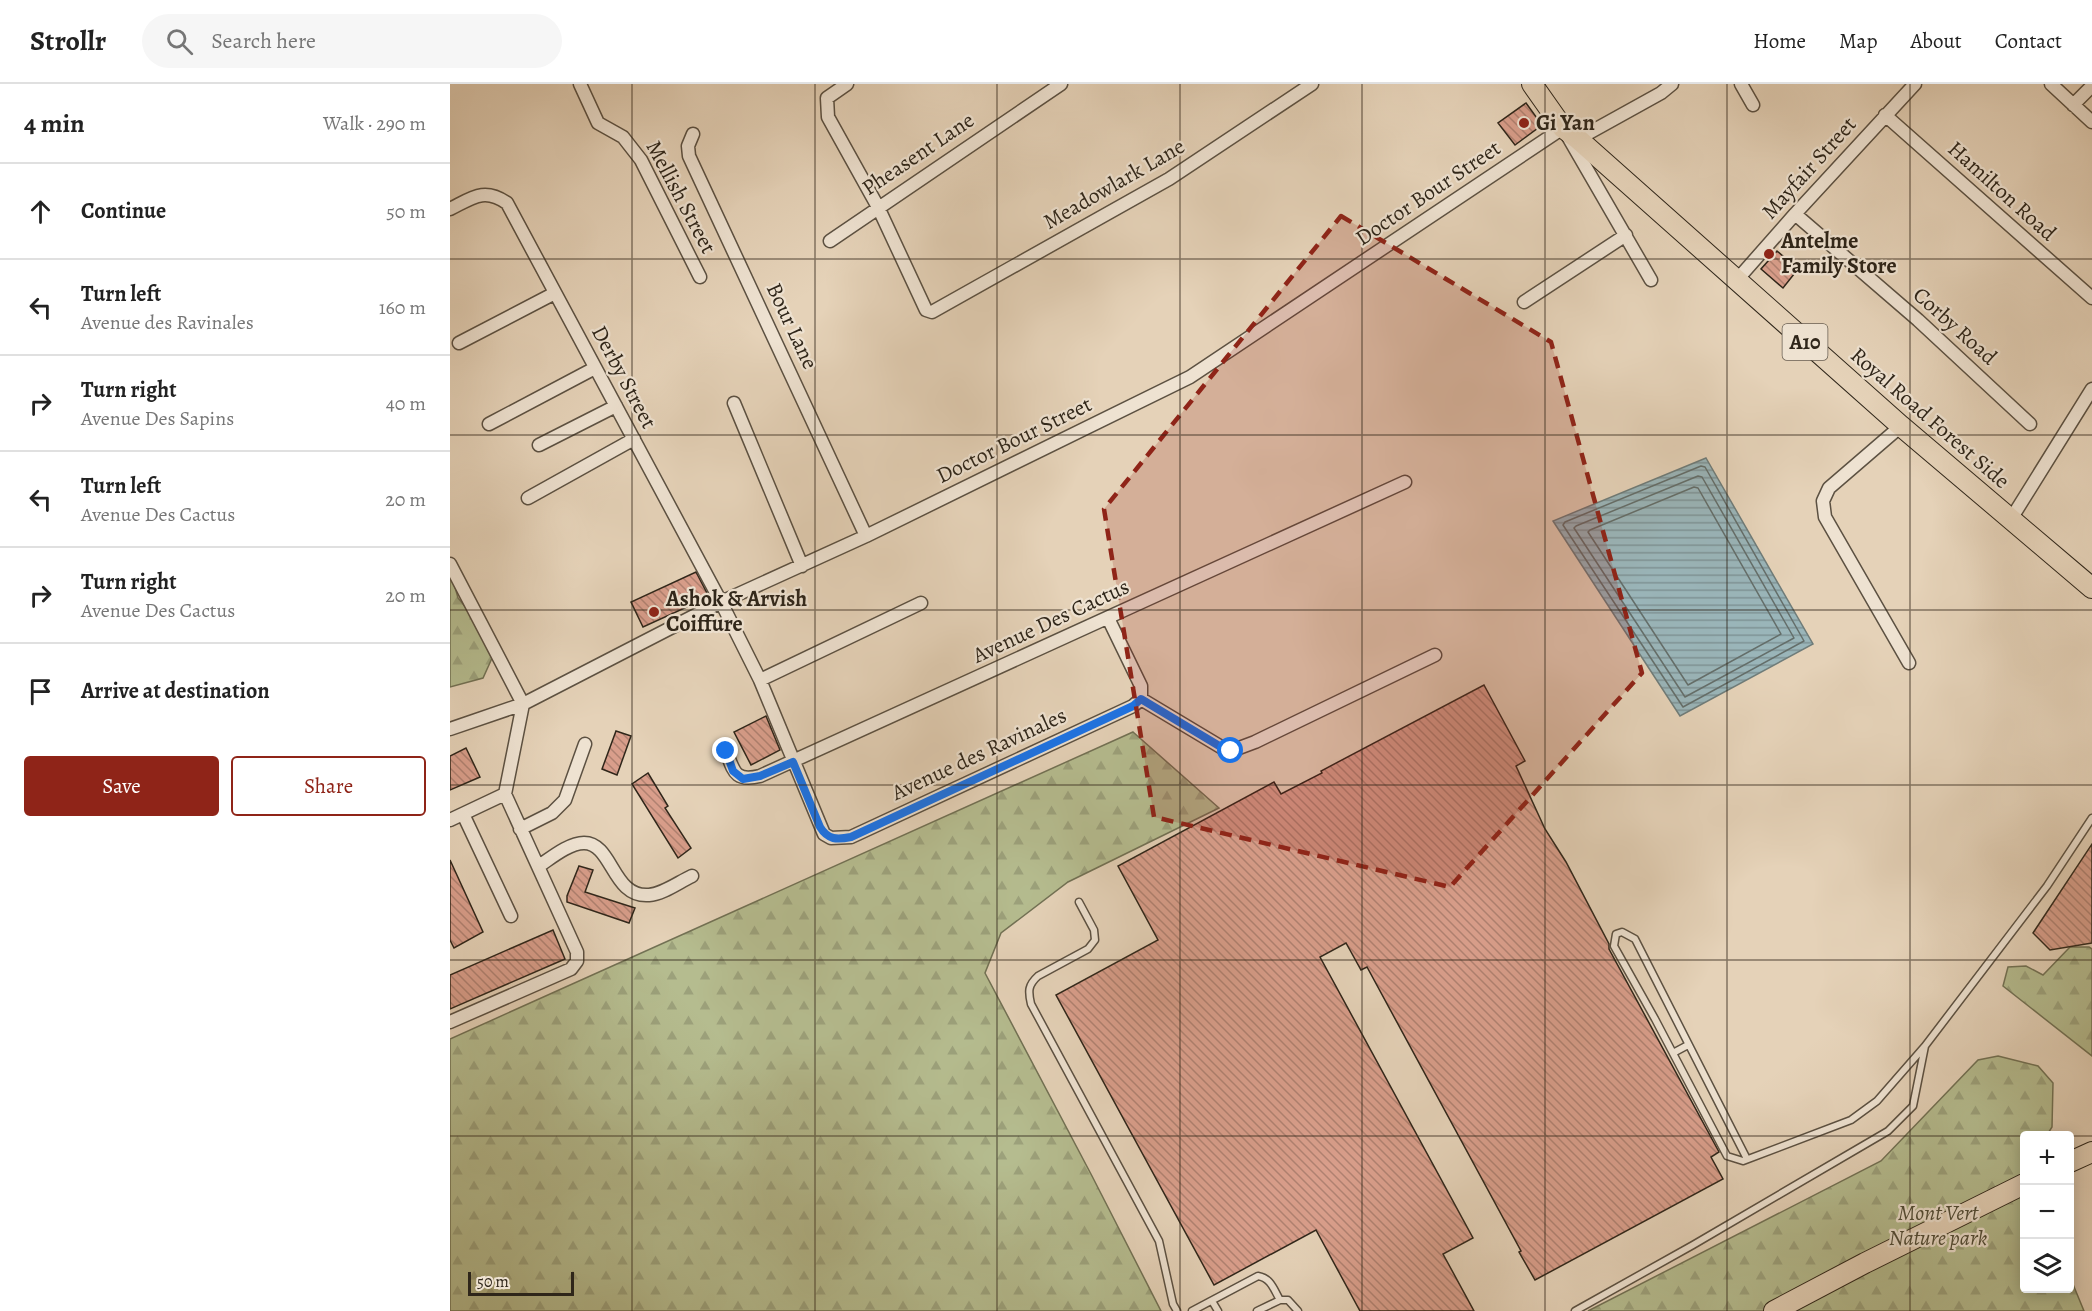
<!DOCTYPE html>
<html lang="en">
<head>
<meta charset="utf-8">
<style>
	body { margin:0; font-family:Alegreya,serif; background:#f6f6f6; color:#222 }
	.controls { position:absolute; right:18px; bottom:18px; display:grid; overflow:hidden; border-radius:6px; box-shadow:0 3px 15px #0003 }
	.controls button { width:54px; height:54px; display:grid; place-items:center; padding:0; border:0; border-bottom:2px solid #e0e0e0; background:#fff; color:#222; font:30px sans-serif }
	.scale { position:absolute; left:18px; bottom:15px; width:106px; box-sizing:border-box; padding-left:6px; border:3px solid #2f261a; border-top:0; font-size:16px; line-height:21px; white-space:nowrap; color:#2f261a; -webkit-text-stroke:4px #eee2d1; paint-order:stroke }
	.stop { position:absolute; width:18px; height:18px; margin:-14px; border:4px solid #1a73e8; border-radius:50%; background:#fff }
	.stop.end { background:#1a73e8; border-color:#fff; box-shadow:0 2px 6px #0008 }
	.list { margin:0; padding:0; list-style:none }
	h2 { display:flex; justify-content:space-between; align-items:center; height:78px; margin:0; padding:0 24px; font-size:26px }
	h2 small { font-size:20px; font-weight:400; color:#767676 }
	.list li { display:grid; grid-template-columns:39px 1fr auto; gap:18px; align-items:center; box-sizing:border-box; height:96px; padding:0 24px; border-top:2px solid #e0e0e0 }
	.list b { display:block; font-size:22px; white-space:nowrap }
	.list p { margin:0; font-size:20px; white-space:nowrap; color:#767676 }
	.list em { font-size:20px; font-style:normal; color:#767676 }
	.actions { display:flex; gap:12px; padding:18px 24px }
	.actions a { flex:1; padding:14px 0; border:2px solid #8f2418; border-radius:6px; text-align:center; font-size:21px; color:#8f2418 }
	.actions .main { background:#8f2418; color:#fff }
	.icon { flex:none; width:33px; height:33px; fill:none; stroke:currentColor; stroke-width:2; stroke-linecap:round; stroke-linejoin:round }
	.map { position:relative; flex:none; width:1642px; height:1227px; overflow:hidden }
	header { display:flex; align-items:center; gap:36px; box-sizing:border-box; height:84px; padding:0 30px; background:#fff; border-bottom:2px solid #e0e0e0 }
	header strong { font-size:28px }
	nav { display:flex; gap:33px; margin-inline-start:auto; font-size:21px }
	.search { width:420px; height:54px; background:#f6f6f6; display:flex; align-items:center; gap:15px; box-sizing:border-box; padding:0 21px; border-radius:33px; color:#767676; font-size:22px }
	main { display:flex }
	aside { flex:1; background:#fff }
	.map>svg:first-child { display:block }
	.forest { fill:url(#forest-firs); stroke:#727154; stroke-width:1.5 }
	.water { fill:url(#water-rules); stroke:#6f7c79; stroke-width:1.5 }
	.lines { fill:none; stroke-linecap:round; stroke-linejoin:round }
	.shore { stroke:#646e6a; stroke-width:1.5 }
	.building { fill:url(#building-back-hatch); stroke:#2f261a; stroke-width:1.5 }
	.service-casing { stroke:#5c5142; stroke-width:9 }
	.minor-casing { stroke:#5c5142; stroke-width:15 }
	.primary-casing { stroke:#2f261a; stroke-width:22 }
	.service { stroke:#eee2d1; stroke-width:6 }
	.minor { stroke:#eee2d1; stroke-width:12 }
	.primary { stroke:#e5d2b8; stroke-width:20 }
	.route { stroke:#1a73e8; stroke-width:8 }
	.marked { fill:#8f2418; fill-opacity:0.2; stroke:#8f2418; stroke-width:4.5; stroke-dasharray:12 8; stroke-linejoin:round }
	.grid { fill:none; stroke:#2f261a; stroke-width:1.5; stroke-opacity:0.55 }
	.poi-dot { fill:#8f2418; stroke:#eee2d1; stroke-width:2 }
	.labels { text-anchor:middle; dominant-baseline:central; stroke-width:4.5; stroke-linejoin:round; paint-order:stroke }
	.shield { fill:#eee2d1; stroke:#685e51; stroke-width:1.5 }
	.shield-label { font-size:21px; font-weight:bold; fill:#2f261a }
	.poi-label { font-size:22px; font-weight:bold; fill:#2f261a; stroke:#eee2d1; text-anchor:start }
	.street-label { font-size:22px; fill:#2f261a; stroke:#eee2d1 }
	.park-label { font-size:22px; font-style:italic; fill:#504c37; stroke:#eee2d1 }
</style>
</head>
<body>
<header>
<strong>Strollr</strong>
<div class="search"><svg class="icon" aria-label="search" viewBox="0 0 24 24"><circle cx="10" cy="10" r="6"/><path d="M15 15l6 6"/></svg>Search here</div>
<nav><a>Home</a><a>Map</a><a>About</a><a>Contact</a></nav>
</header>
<main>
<aside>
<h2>4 min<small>Walk · 290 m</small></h2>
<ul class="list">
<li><svg class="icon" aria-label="ahead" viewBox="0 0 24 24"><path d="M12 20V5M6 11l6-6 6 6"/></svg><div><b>Continue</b></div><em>50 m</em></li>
<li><svg class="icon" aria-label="left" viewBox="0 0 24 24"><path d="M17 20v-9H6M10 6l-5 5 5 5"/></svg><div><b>Turn left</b><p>Avenue des Ravinales</p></div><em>160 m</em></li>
<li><svg class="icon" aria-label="right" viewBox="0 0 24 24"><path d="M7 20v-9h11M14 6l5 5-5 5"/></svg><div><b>Turn right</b><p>Avenue Des Sapins</p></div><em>40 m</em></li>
<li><svg class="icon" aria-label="left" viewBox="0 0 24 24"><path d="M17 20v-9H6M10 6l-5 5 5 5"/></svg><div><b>Turn left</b><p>Avenue Des Cactus</p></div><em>20 m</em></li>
<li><svg class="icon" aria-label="right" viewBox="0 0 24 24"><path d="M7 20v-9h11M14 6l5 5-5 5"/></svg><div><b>Turn right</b><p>Avenue Des Cactus</p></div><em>20 m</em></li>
<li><svg class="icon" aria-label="arrive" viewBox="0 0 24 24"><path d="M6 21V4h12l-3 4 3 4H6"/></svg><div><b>Arrive at destination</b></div></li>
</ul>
<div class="actions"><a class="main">Save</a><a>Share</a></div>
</aside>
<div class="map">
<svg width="1642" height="1227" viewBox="0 0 1642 1227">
	<defs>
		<pattern id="forest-firs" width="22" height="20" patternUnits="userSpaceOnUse" patternTransform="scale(1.5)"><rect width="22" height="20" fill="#b5bc8f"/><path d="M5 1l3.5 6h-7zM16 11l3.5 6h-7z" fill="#9ca17b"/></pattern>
		<pattern id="water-rules" width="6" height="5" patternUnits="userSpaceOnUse" patternTransform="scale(1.5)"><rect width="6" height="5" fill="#9ab5b9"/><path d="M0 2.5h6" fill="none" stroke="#7e9396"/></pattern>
		<pattern id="building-back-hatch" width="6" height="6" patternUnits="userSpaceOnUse" patternTransform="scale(1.5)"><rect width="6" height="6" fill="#d99e8b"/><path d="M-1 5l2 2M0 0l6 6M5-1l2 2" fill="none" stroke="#b08171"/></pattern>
	</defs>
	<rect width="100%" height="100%" fill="#e5d2b8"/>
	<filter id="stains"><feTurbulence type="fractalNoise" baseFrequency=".00333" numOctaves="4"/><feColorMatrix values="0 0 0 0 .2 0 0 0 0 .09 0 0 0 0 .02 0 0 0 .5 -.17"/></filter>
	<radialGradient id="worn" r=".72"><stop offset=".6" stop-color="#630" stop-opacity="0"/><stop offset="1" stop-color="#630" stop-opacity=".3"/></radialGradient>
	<path class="forest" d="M0 485 8 514 38 550 43 572 33 594 0 603Z
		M683 648 769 724 618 798 551 849 535 889 642 1092 711 1227H0V955Z
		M1620 863H1639L1642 865V972L1553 902 1558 883 1576 882 1593 891Z
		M1548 972 1588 982 1603 999 1602 1043 1597 1051 1574 1052V1204H1620V1193L1634 1227H1138L1431 1077 1528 976Z"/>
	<path class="water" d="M1256 374 1363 560 1230 632 1103 437Z"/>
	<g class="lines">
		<path class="shore" d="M1251 382 1255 383 1354 557 1233 623 1113 441 1115 438Z
			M1248 392 1252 393 1344 554 1235 613 1124 444 1126 442Z
			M1244 403 1248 404 1331 550 1238 601 1138 448 1140 446Z"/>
	</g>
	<path class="building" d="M1076 19 1092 41 1065 61 1048 39Z
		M1327 167 1348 185 1333 204 1311 185Z
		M246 488 259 513 193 543 181 518Z
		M1034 601 1075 677 1066 682 1095 745 1116 778 1159 860V865L1269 1068 1261 1073 1273 1095 1085 1196 1069 1168 1071 1167 917 883 911 886 896 859 870 873 1023 1154 993 1170 1024 1227H910L866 1146 764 1201 606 911 708 856 668 782 824 698 831 710 872 689 871 687Z
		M316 632 330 666 301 681 284 648Z
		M166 647 181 652 167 691 152 685Z
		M16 664 30 693 0 706V672Z
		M198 689 218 722 215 724 241 764 228 774 182 700Z
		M1642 760V859L1600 866 1583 849Z
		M0 776 33 848 4 864 0 856Z
		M129 782 143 786 135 808 185 824 179 839 117 818V812Z
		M103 846 115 875 0 925V891Z"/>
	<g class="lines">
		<g class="service-casing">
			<path id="service" d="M629 818 644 846 645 856 638 865 588 892C578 901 578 907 581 920L709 1157 723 1220 727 1227
				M1223 969 1238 961
				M1297 1075 1185 855 1172 848 1166 850 1164 862 1205 935 1277 1072 1293 1077 1401 1036 1427 1017 1475 962
				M762 1217 768 1227
				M742 1227 808 1192C821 1194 824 1206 830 1216
				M807 1227 830 1216H838L848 1227
				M1125 1227 1243 1161 1438 1047 1463 1022 1475 962 1597 802 1642 734"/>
		</g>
		<g class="minor-casing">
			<path id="minor" d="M130 0 148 39 173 53 191 76 250 193
				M397 0 377 14 378 33 428 123 476 226 482 228 719 95 862 0
				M1291 0 1303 21
				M1601 0 1642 38
				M1623 21 1642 2
				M1435 31 1642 214
				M243 50 238 62 239 72 416 452
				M1128 55 1211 9 1222 0
				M0 125C22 114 34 103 57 119L271 518 310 596 374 750 381 754 401 753 683 622 691 615
				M1345 130 1468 236 1580 340
				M380 157 611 0
				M1286 197 1345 130 1465 0
				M1074 218 1176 151
				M9 259 105 209
				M284 319 352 482
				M39 340 145 284
				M1451 342 1379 404 1373 417 1375 433 1459 579
				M89 361 166 322
				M78 414 184 355
				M1561 435 1642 305
				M0 480 73 620 55 710 127 868V877L121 885 0 938
				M658 534 691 602V615
				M310 596 471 519
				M691 615 771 663 781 667 805 658 985 571
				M0 645 73 620 271 518 416 452 740 293 1113 44 1201 196
				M276 667C284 688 285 698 310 692L955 398
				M13 730 61 832
				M0 736 55 710
				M70 745 102 729 115 716 135 660
				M89 782C101 774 119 759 134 759 163 759 162 814 199 811 213 810 229 798 242 792"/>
		</g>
		<g class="primary-casing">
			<path id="primary" d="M1082 0 1113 44 1128 55 1451 342 1642 504
				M1620 1078 1642 1068
				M1324 1227 1415 1179 1574 1100"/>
		</g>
		<use href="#service" class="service"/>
		<use href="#minor" class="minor"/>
		<use href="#primary" class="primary"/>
	</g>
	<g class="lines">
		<path class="route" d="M276 667 283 687 293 695 310 692 343 678 370 743C378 756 387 756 401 753L683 622 691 615 771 663 781 667"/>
	</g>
	<path class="marked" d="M891 132 1101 258 1192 589 1000 803 704 733 654 425Z"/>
	<path class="grid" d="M182 0V1227M365 0V1227M547 0V1227M730 0V1227M912 0V1227M1095 0V1227M1277 0V1227M1460 0V1227M0 175H1642M0 351H1642M0 526H1642M0 701H1642M0 876H1642M0 1052H1574M1620 1052H1642"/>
	<g class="poi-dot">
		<circle cx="1074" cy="39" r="6"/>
		<circle cx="1319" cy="170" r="6"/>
		<circle cx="204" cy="528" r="6"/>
	</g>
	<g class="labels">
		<rect class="shield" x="1332.5" y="240" width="45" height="36" rx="4.5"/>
		<g class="shield-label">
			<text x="1355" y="258">A10</text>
		</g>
		<g class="poi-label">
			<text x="1086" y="39">Gi Yan</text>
			<text x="1331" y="157">Antelme<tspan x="1331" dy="25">Family Store</tspan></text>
			<text x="216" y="515">Ashok &amp; Arvish<tspan x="216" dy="25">Coiffure</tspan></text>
		</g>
		<g class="street-label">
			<text transform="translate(468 70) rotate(-34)">Pheasent Lane</text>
			<text transform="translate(1359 84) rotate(-48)">Mayfair Street</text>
			<text transform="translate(664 100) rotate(-30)">Meadowlark Lane</text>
			<text transform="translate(1552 107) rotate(42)">Hamilton Road</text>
			<text transform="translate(978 109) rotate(-34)">Doctor Bour Street</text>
			<text transform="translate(231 113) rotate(62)">Mellish Street</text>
			<text transform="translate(342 242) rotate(65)">Bour Lane</text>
			<text transform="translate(1505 242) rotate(42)">Corby Road</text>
			<text transform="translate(174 293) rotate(62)">Derby Street</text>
			<text transform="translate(1480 334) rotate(41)">Royal Road Forest Side</text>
			<text transform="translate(564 356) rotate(-26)">Doctor Bour Street</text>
			<text transform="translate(601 537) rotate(-25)">Avenue Des Cactus</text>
			<text transform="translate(529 670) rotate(-25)">Avenue des Ravinales</text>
		</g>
		<g class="park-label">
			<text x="1488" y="1129">Mont Vert<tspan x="1488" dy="25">Nature park</tspan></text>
		</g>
	</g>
	<rect width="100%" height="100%" filter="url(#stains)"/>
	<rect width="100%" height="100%" fill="url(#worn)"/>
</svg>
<div class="controls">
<button>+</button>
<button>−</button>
<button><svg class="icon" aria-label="layers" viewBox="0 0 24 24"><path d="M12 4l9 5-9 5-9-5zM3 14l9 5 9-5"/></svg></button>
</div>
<div class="scale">50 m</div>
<div class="stop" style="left:781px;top:667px"></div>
<div class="stop end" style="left:276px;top:667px"></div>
</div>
</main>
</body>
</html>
